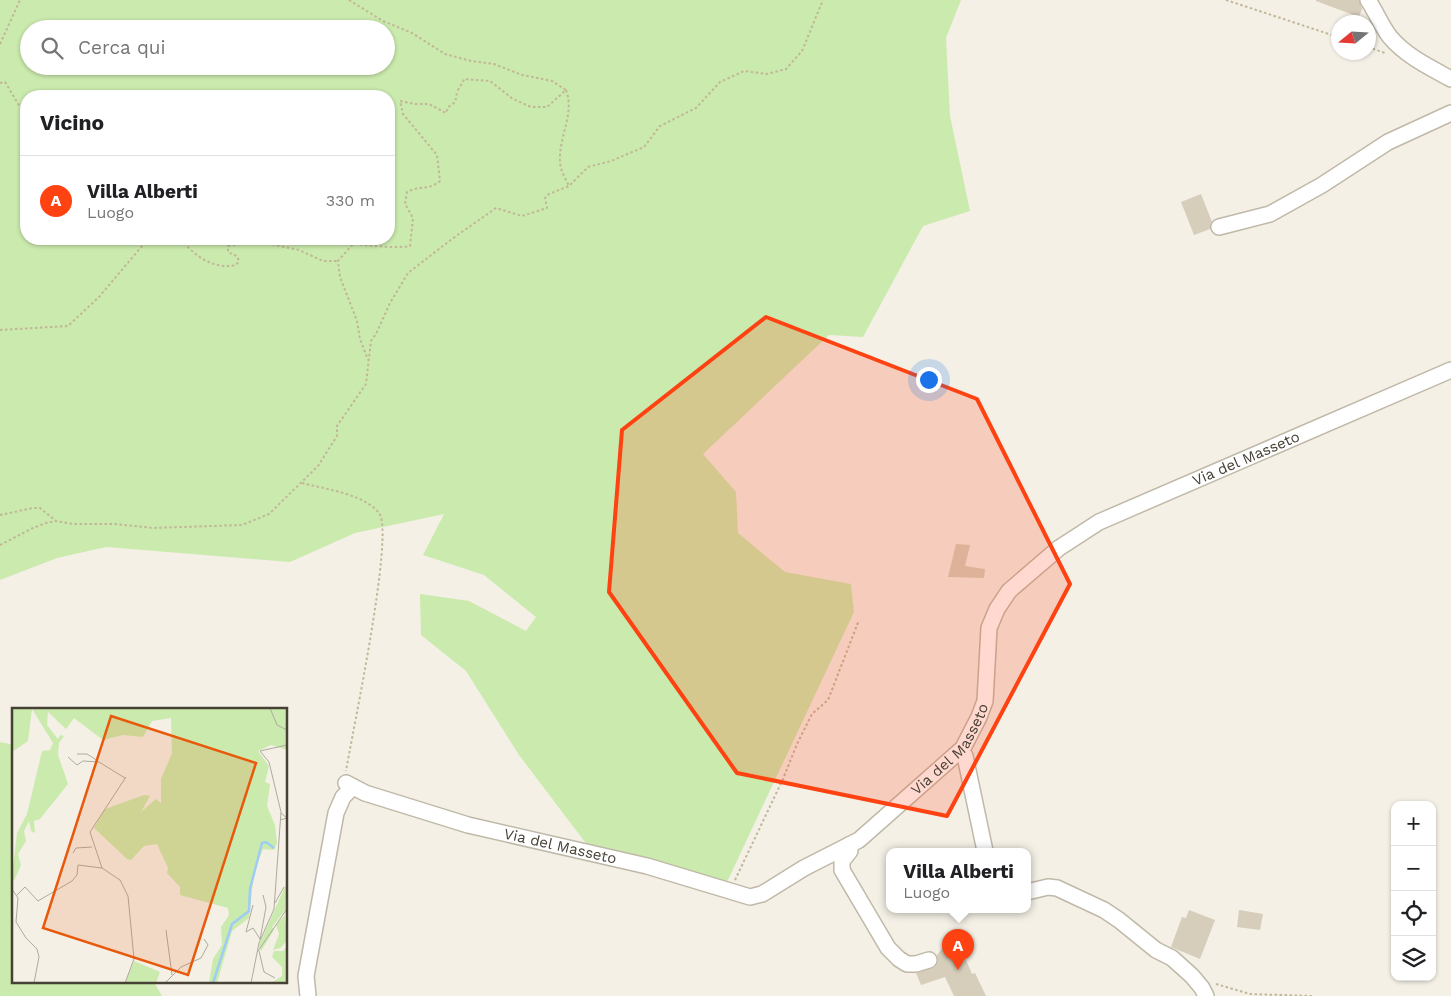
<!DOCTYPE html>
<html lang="it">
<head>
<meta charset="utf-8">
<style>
	body { margin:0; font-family:"Work Sans",sans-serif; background:#f2f2f2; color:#202124 }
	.controls { position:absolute; right:15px; bottom:15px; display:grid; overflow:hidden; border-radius:10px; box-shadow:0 1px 4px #0004 }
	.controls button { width:45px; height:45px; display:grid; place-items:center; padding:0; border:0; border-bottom:1px solid #e0e0e0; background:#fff; color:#202124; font:25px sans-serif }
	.compass { position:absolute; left:1331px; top:15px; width:45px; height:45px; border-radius:50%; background:#fff; box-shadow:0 1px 4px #0004; rotate:252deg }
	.you { position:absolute; left:928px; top:379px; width:18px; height:18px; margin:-12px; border:4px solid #fff; border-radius:50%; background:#1a73e8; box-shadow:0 0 0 8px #1a73e833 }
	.badge { display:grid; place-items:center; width:32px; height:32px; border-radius:50%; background:#ff4212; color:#fff; font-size:16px; font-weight:700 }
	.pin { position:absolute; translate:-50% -41px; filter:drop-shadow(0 1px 2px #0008) }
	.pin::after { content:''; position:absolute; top:26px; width:18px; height:15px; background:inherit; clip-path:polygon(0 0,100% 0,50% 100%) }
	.popup { position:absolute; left:886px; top:848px; width:145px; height:65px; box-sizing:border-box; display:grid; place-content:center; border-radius:10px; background:#fff; filter:drop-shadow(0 1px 4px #0005); font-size:16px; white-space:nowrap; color:#757577 }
	.popup b { font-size:19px; color:#202124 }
	.popup::after { content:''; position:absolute; left:50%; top:100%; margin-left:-10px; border:10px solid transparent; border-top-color:#fff }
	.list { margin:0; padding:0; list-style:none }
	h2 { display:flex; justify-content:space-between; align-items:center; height:65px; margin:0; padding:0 20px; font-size:21px }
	h2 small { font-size:16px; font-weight:400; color:#757577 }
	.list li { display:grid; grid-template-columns:32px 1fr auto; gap:15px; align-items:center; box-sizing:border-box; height:90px; padding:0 20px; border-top:1px solid #e0e0e0 }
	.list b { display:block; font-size:19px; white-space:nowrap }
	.list p { margin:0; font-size:16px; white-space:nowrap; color:#757577 }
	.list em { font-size:16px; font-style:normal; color:#757577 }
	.icon { flex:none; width:28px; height:28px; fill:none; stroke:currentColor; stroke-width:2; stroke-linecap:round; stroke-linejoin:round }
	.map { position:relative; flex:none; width:1451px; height:996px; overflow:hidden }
	.search { position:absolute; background:#fff; box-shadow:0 1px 4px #0004; left:20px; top:20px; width:375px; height:55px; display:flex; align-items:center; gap:12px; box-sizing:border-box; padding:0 18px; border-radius:28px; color:#757577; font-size:19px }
	.panel { position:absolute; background:#fff; box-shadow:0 1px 4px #0004; left:20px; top:90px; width:375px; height:155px; border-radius:20px }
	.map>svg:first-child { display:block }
	.green { fill:#cbeaad; fill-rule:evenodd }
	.building { fill:#d6cdbb }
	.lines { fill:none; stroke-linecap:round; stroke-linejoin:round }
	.minor-casing { stroke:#c0b9a8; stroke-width:18 }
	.path { stroke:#c2b699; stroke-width:2; stroke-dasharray:2.5 2.5; stroke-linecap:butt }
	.minor { stroke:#fff; stroke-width:15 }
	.marked { fill:#ff4212; fill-opacity:0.2; stroke:#ff4212; stroke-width:4; stroke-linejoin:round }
	.labels { text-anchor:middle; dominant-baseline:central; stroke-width:4; stroke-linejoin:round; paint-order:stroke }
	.street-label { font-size:15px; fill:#474135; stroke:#fff }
	.inset-river { fill:none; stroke:#9fccf3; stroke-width:2.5 }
	.inset-road { fill:none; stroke:#afaa9f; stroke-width:1 }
	.view { fill:#e8590c; fill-opacity:0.15; stroke:#e8590c; stroke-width:2.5 }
	.inset-edge { fill:none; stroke:#474135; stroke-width:2.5 }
</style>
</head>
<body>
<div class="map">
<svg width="1451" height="996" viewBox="0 0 1451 996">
	<rect width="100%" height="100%" fill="#f4f0e6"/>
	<path class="green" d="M0 0H961L946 38 950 116 970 211 923 226 863 337 829 335 703 454 736 492 738 533 785 572 851 584 854 612 727 882 588 846 519 755 466 671 421 635 420 594 469 601 526 631 536 617 484 575 423 555 444 514 355 533 290 562 106 547 57 558 0 580ZM29 29H386V66H29ZM26 96H389V239H26Z
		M0 742 14 745V982H154L162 996H0Z"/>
	<path class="building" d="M1316 0H1359L1362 9 1359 17 1316 1Z
		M1201 194 1212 222 1210 229 1194 235 1181 202Z
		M956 544 970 545 965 566 985 569 984 578 948 577Z
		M1189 910 1215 920 1200 959 1171 947 1182 917 1186 918Z
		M1239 910 1263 914 1260 930 1237 927Z
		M946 944 956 965 966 960 972 974 975 973 986 996H954L945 977 921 985 916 973 935 967 938 962 937 955Z"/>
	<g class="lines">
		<g class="minor-casing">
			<g id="minor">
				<path d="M1368 0C1376 12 1381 25 1390 37 1406 56 1429 67 1451 79"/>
				<path d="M1219 227 1270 214 1322 185 1388 142 1451 113"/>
				<path d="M960 751 965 756 985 851"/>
				<path id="s1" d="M346 783 365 793 468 825 647 866 750 897 762 894 804 868 859 840 963 748 979 717 985 701 989 628 997 609 1009 591 1059 548 1099 522 1451 370"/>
				<path d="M849 845 850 851 842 861V870L888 948 899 959 907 964H916L929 960"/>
				<path d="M1027 892 1048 887 1057 888 1104 910 1119 920 1156 950 1172 958 1192 976 1202 988 1206 996"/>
				<path d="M308 996 306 976 336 813 343 797 353 787"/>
			</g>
		</g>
		<path class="path" d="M349 0 383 21 412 33 445 54 471 61 494 64 522 75 552 81 566 90 547 107H531L513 99 490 81 464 79C463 83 460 86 458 90 454 100 459 101 448 107L446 113 429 104H415L400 101 403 114 437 155 440 181C428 191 420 185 407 192L405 204 413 218 410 246C391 249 372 245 353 244L338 261 340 277 357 321 360 339 368 360
			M1226 0 1338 37
			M0 44 20 0
			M1368 47 1385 53
			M0 83 5 82 26 117
			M566 90C575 113 559 136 560 160 560 170 565 178 569 186
			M181 239C194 256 214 270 236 265L239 261C237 254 233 255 228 252V246L256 241 299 250 323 261H338
			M0 330 68 326 99 297 148 239
			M302 483C325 489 364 494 379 513 395 533 352 734 346 771
			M0 515 33 508H40L56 521
			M0 545 33 528 46 523 56 521 73 524H115L153 528 242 525 269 514 318 466 337 436V426L366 384 371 341 376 334 390 303 408 273 452 239 496 208 522 216 547 208 545 198 549 194 569 186 588 167 611 161 644 147 660 126 696 108 720 82 744 71 767 74 786 69 802 51 823 0
			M735 880 783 779 797 744 812 714 828 700 859 620
			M1216 984 1250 994 1312 996"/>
		<use href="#minor" class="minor"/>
	</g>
	<path class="marked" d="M766 317 977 399 1070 584 947 816 737 773 609 592 622 430Z"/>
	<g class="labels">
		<g class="street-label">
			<text stroke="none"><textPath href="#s1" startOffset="1124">Via del Masseto</textPath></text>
			<text stroke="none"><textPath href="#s1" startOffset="674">Via del Masseto</textPath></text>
			<text stroke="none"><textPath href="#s1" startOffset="224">Via del Masseto</textPath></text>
		</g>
	</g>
	<g transform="translate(12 708)">
		<rect width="275" height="275" fill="#f4f0e6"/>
		<path d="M0 0H275V42L259 37 246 43 257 58 253 74 258 76 255 98 263 117 265 135 262 142 251 141 242 164 237 210 220 223 205 275H197L201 251 210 237 209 219 217 207 216 200 168 187V179L155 165 156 160 145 136 132 138 119 152 115 151 82 120 93 101 132 87 138 88 129 104 144 91 149 95V71L160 45 159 10 140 13 131 29 111 27 91 32 62 10 54 21 36 4 35 17 46 31 48 27 52 28 47 35 46 47 56 76 28 111 22 113 23 125 19 123 17 113 12 123 14 133 6 146 9 157 2 173 0 168 5 125 15 106 30 43 38 42 41 35 20 1 16 33 0 44ZM275 174V200L260 219 262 222 249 243 247 237ZM273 207 275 233 268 240 261 242 267 226 264 217ZM275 238V275H259L270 268V259L260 249 262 243H271ZM122 253 148 264 144 275H113Z" fill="#cbeaad"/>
		<path class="inset-river" d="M201 275 220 216 237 203 238 181 250 135 254 134 262 140"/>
		<path class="inset-road" d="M258 0 265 17 275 22M65 46H75L86 53M56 49 65 57 71 53 87 54 113 70M268 112 275 110 269 105M61 145 64 140 80 139M0 181 6 190 4 214 14 230 25 241 27 249 22 275M5 187 13 179 26 193 60 173 65 167 66 157 90 160M263 195 272 179M241 197 234 224 241 220 248 231M154 222 160 267M248 232 254 199 251 187M246 243 275 201M247 243 252 264 263 270M113 275 122 251 116 188 108 172 90 160 78 124 114 69M153 275 169 259 189 250 196 237 192 231M239 275 247 235 262 201 269 104 257 54 248 43 275 37"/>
		<path class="view" d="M99 8 244 55 176 267 31 220Z"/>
		<rect width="275" height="275" class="inset-edge"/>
	</g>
</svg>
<div class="controls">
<button>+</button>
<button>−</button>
<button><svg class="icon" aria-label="locate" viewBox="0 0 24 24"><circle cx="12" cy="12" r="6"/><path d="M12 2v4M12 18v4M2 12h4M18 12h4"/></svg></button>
<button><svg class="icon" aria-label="layers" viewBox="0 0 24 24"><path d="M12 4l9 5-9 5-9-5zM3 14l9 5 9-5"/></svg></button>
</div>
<svg class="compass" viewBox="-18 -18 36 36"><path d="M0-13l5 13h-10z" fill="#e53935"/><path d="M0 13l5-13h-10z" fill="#757577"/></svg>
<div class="you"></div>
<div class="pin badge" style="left:958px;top:970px">A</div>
<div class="popup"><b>Villa Alberti</b>Luogo</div>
<div class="search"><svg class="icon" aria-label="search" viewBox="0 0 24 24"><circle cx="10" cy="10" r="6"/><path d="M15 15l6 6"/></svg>Cerca qui</div>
<section class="panel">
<h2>Vicino<small></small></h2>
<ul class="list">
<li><span class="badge">A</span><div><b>Villa Alberti</b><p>Luogo</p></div><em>330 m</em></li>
</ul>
</section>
</div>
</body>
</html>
